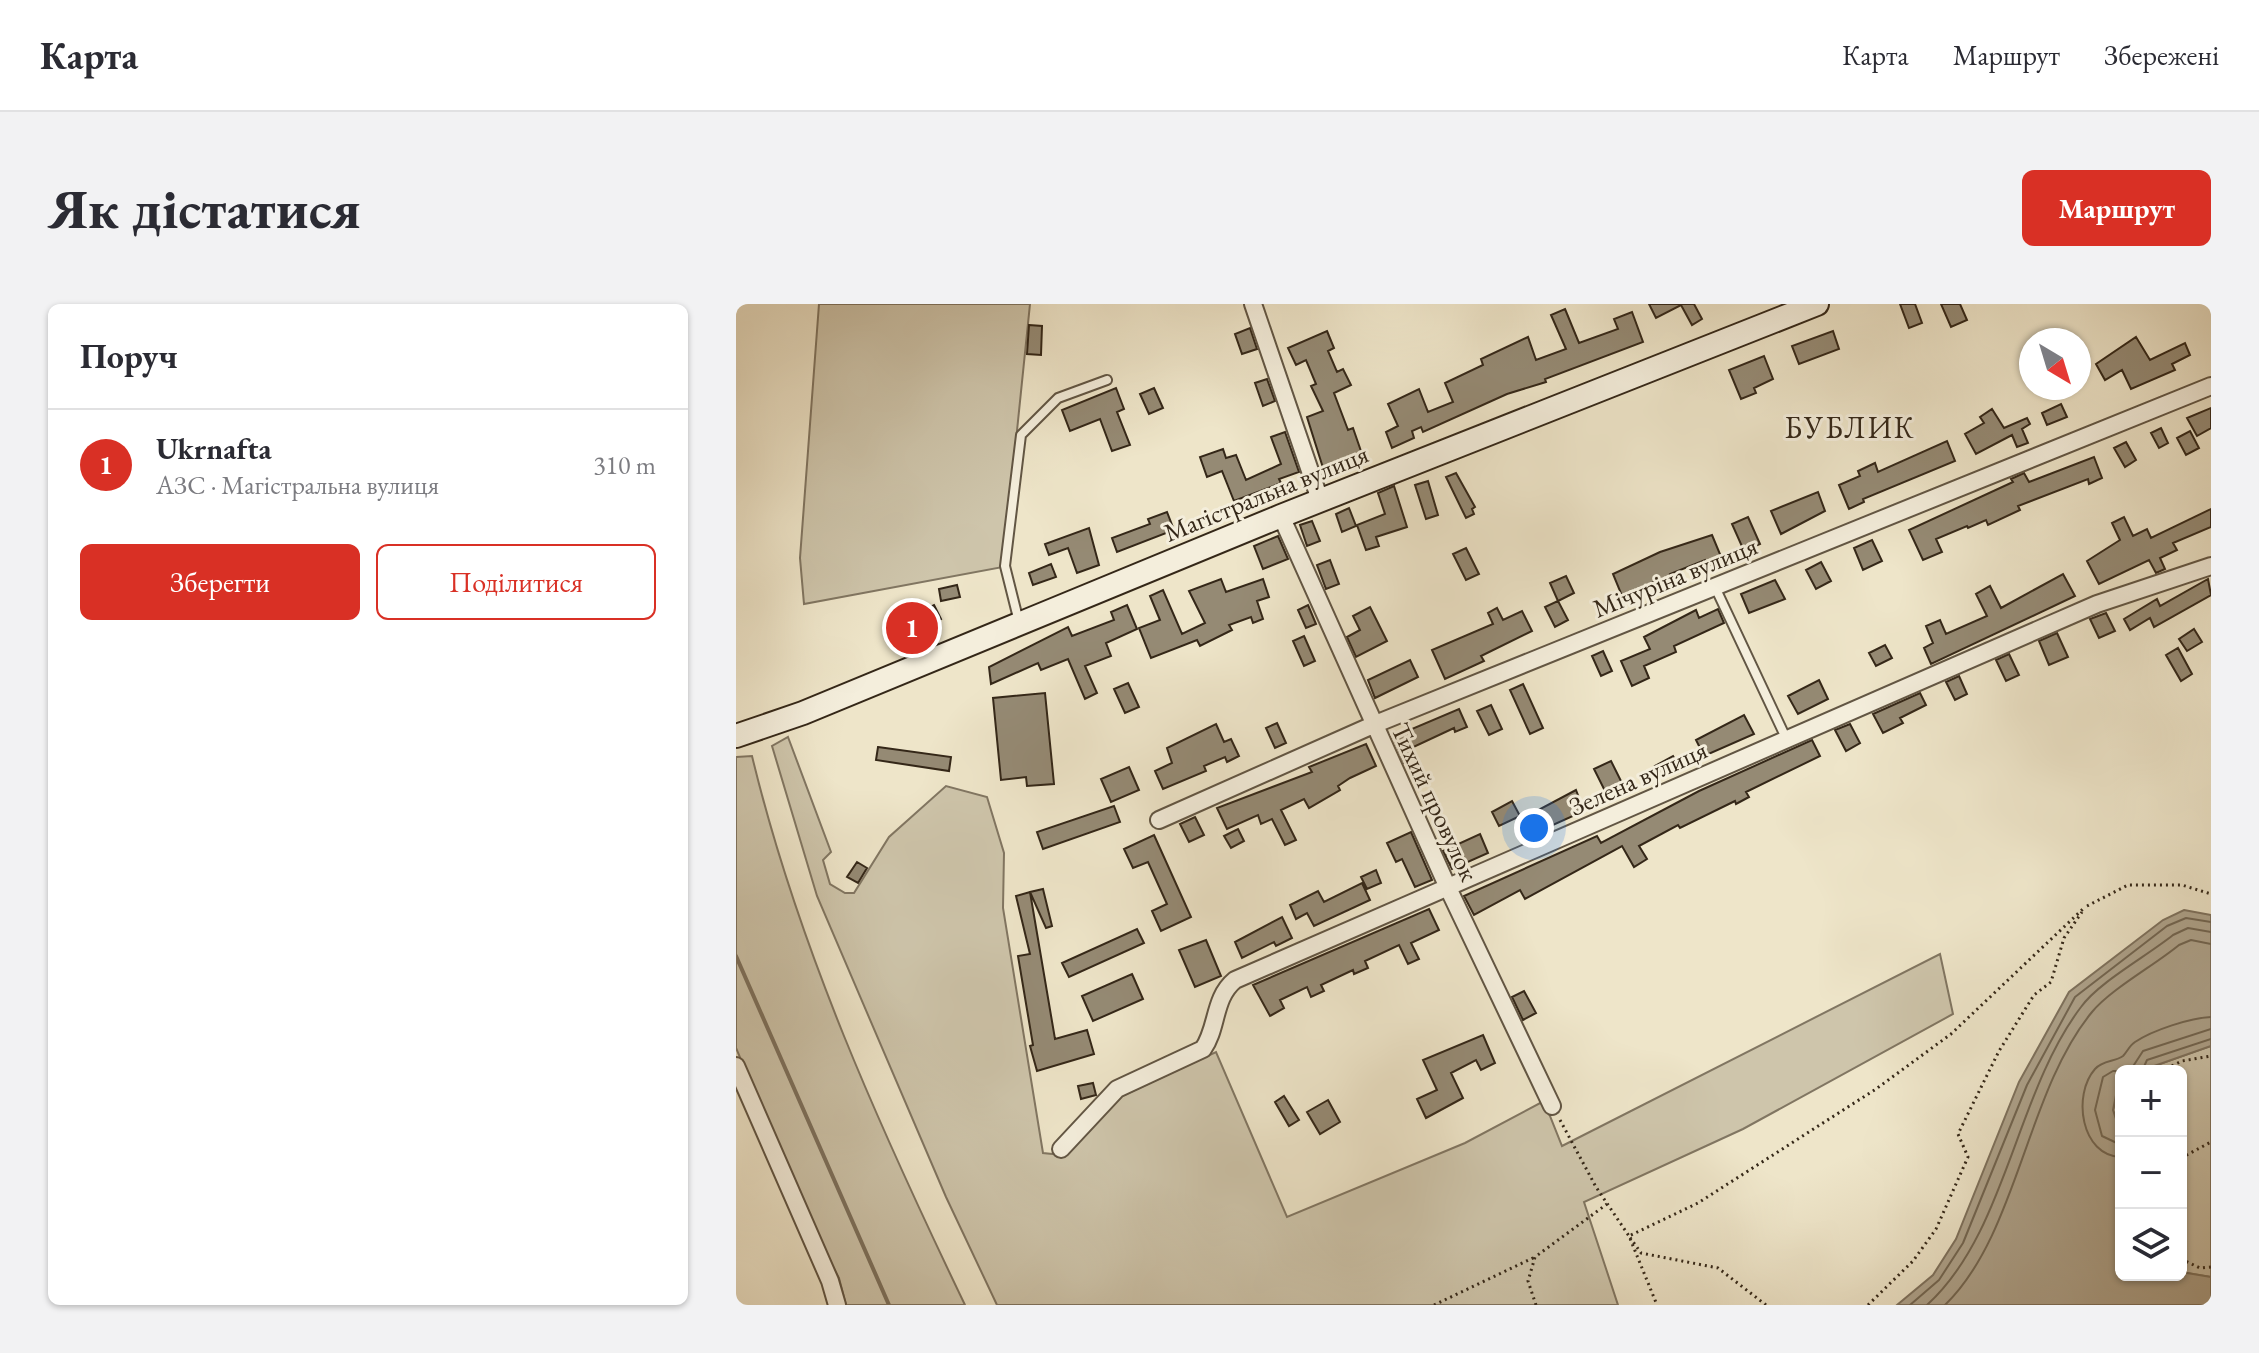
<!DOCTYPE html>
<html lang="uk">
<head>
<meta charset="utf-8">
<style>
	body { margin:0; font-family:"EB Garamond",serif; background:#f2f2f3; color:#2b2b33 }
	.controls { position:absolute; right:24px; bottom:24px; display:grid; overflow:hidden; border-radius:12px; box-shadow:0 2px 6px #0004 }
	.controls button { width:72px; height:72px; display:grid; place-items:center; padding:0; border:0; border-bottom:2px solid #e1e1e2; background:#fff; color:#2b2b33; font:40px sans-serif }
	.compass { position:absolute; left:1283px; top:24px; width:72px; height:72px; border-radius:50%; background:#fff; box-shadow:0 2px 6px #0004; rotate:142deg }
	.you { position:absolute; left:798px; top:524px; width:28px; height:28px; margin:-20px; border:6px solid #fff; border-radius:50%; background:#1a73e8; box-shadow:0 0 0 12px #1a73e833 }
	.badge { display:grid; place-items:center; width:52px; height:52px; border-radius:50%; background:#d93025; color:#fff; font-size:26px; font-weight:700 }
	.pin { position:absolute; translate:-50% -50%; border:4px solid #fff; box-shadow:0 2px 8px #0006 }
	.list { margin:0; padding:0; list-style:none }
	h2 { display:flex; justify-content:space-between; align-items:center; height:104px; margin:0; padding:0 32px; font-size:34px }
	h2 small { font-size:26px; font-weight:400; color:#7c7c81 }
	.list li { display:grid; grid-template-columns:52px 1fr auto; gap:24px; align-items:center; box-sizing:border-box; height:112px; padding:0 32px; border-top:2px solid #e1e1e2 }
	.list b { display:block; font-size:30px; white-space:nowrap }
	.list p { margin:0; font-size:26px; white-space:nowrap; color:#7c7c81 }
	.list em { font-size:26px; font-style:normal; color:#7c7c81 }
	.actions { display:flex; gap:16px; padding:24px 32px }
	.actions a { flex:1; padding:18px 0; border:2px solid #d93025; border-radius:12px; text-align:center; font-size:28px; color:#d93025 }
	.actions .main { background:#d93025; color:#fff }
	.icon { flex:none; width:44px; height:44px; fill:none; stroke:currentColor; stroke-width:2; stroke-linecap:round; stroke-linejoin:round }
	.map { position:relative; flex:none; width:1475px; height:1001px; overflow:hidden; border-radius:12px }
	header { display:flex; align-items:center; gap:48px; box-sizing:border-box; height:112px; padding:0 40px; background:#fff; border-bottom:2px solid #e1e1e2 }
	header strong { font-size:38px }
	nav { display:flex; gap:44px; margin-inline-start:auto; font-size:28px }
	.intro { display:flex; align-items:center; justify-content:space-between; box-sizing:border-box; height:192px; padding:0 48px }
	h1 { margin:0; font-size:56px }
	.button { padding:20px 36px; border-radius:12px; background:#d93025; color:#fff; font-size:28px; font-weight:700 }
	main { display:flex; gap:48px; padding:0 48px }
	aside { flex:1; background:#fff; border-radius:12px; box-shadow:0 2px 6px #0004 }
	.map>svg:first-child { display:block }
	.green { fill:#cec5ab; stroke:#817662; stroke-width:2 }
	.water { fill:#afa48d; stroke:#7e725e; stroke-width:2 }
	.lines { fill:none; stroke-linecap:round; stroke-linejoin:round }
	.shore { stroke:#726652; stroke-width:2 }
	.stream { stroke:#7e725e; stroke-width:4 }
	.building { fill:#958a74; stroke:#342718; stroke-width:2 }
	.service-casing { stroke:#625644; stroke-width:12 }
	.minor-casing { stroke:#625644; stroke-width:20 }
	.secondary-casing { stroke:#342718; stroke-width:26 }
	.path { stroke:#342718; stroke-width:3; stroke-dasharray:2 4; stroke-linecap:butt }
	.service { stroke:#f4eedc; stroke-width:8 }
	.minor { stroke:#f4eedc; stroke-width:16 }
	.secondary { stroke:#f4eedc; stroke-width:22 }
	.labels { text-anchor:middle; dominant-baseline:central; stroke-width:6; stroke-linejoin:round; paint-order:stroke }
	.street-label { font-size:26px; fill:#342718; stroke:#f4eedc }
	.quarter-label { font-size:30px; letter-spacing:2px; fill:#342718; stroke:#f4eedc }
</style>
</head>
<body>
<header>
<strong>Карта</strong>
<nav><a>Карта</a><a>Маршрут</a><a>Збережені</a></nav>
</header>
<div class="intro"><h1>Як дістатися</h1><a class="button">Маршрут</a></div>
<main>
<aside>
<h2>Поруч<small></small></h2>
<ul class="list">
<li><span class="badge">1</span><div><b>Ukrnafta</b><p>АЗС · Магістральна вулиця</p></div><em>310 m</em></li>
</ul>
<div class="actions"><a class="main">Зберегти</a><a>Поділитися</a></div>
</aside>
<div class="map">
<svg width="1475" height="1001" viewBox="0 0 1475 1001">
	<rect width="100%" height="100%" fill="#eee5c9"/>
	<filter id="stains"><feTurbulence type="fractalNoise" baseFrequency=".0025" numOctaves="4"/><feColorMatrix values="0 0 0 0 .2 0 0 0 0 .09 0 0 0 0 .02 0 0 0 .5 -.17"/></filter>
	<radialGradient id="worn" r=".72"><stop offset=".6" stop-color="#630" stop-opacity="0"/><stop offset="1" stop-color="#630" stop-opacity=".3"/></radialGradient>
	<path class="green" d="M83 0H294L267 263 68 300 64 254Z
		M52 433 95 548 87 556 94 580 109 589H118L153 533 210 482 251 493 268 549 267 604 307 849 326 851 386 792 480 748 551 913 729 839 808 797 826 842 1204 650 1217 710 1007 825 848 898 882 1001H261L210 893 81 592 36 442Z
		M16 452C62 643 144 824 229 1001H110L103 974 74 919 0 744V453Z
		M1475 742V973L1445 968V767H1404Z
		M1385 779V830L1377 806Z"/>
	<path class="water" d="M1448 606 1475 611V742L1404 767H1385L1377 806 1385 830V971H1445V968L1475 973V1001H1161L1197 971 1220 935 1283 778 1333 688 1427 616Z"/>
	<g class="lines">
		<path class="shore" d="M1394 767 1407 747 1475 725
			M1406 767 1411 756 1475 735
			M1385 841 1366 832 1359 806 1367 773 1377 767H1389
			M1385 853C1345 852 1336 791 1359 765 1367 756 1379 758 1387 752 1391 748 1393 742 1399 738 1417 726 1454 714 1475 713
			M1174 1001 1203 976 1227 939 1291 781 1339 693 1431 622 1450 614 1475 618
			M1191 1001C1271 928 1279 790 1345 703 1363 678 1411 652 1437 631L1452 624 1475 628
			M1209 1001C1282 930 1290 788 1356 708 1375 685 1419 661 1443 641L1455 636 1475 640"/>
		<path class="stream" d="M0 652 153 1001"/>
	</g>
	<path class="building" d="M913 0H958L966 15 956 21 945 1 920 14Z
		M1164 0H1179L1186 19 1173 24Z
		M1205 0H1224L1231 16 1215 23Z
		M829 5 843 39 882 25 878 15 896 8 907 38 809 75 810 78 771 90 687 128 685 123 676 127 678 134 656 144 650 128 662 122 652 100 683 85 692 108 717 98 709 79 747 61 745 55 792 33 800 56 830 45 815 11Z
		M293 21 306 22 305 51 291 50Z
		M514 24 521 45 506 50 499 30Z
		M591 27 598 44 592 47 601 68 607 65 615 81 598 89 612 126 617 124 627 153 588 167 571 113 587 107 575 82 580 80 570 56 560 61 552 44Z
		M1097 27 1103 45 1063 60 1056 42Z
		M1400 33 1414 56 1449 39 1454 51 1436 60 1439 66 1395 85 1386 66 1369 76 1360 60Z
		M1028 52 1037 75 1018 84 1020 89 1005 95 993 66Z
		M531 75 539 97 527 102 519 79Z
		M380 84 388 105 381 108 394 141 376 147 364 115 334 127 326 106Z
		M418 84 427 104 413 110 404 90Z
		M1325 100 1331 113 1311 121 1306 109Z
		M1475 104V124L1461 132 1451 114Z
		M1256 105 1268 124 1291 114 1294 120 1286 125 1292 139 1281 143 1276 131 1240 150 1229 130 1248 119 1244 113Z
		M1425 124 1432 139 1423 144 1415 129Z
		M1454 127 1463 144 1450 151 1441 134Z
		M549 128 563 168 543 175 545 179 498 197 486 167 471 173 464 153 487 145 490 154 500 151 510 176 545 160 535 133Z
		M1211 137 1219 157 1127 195 1128 198 1113 205 1103 181 1124 172 1122 167 1139 159 1142 168Z
		M1390 138 1400 156 1389 163 1378 144Z
		M1358 153 1366 174 1353 180 1352 175 1282 202 1284 206 1252 221 1250 216 1232 224 1231 222 1200 235 1206 248 1187 256 1173 226 1277 178 1275 175 1288 169 1293 178Z
		M720 169 739 203 736 205 738 210 730 214 710 173Z
		M692 177 702 211 690 215 679 181Z
		M658 182 671 223 640 233 643 242 630 246 621 221 649 210 642 189Z
		M1082 188 1089 207 1045 230 1035 207Z
		M613 204 620 222 606 228 600 210Z
		M1475 205V223L1437 239 1441 246 1424 254 1429 265 1420 269 1413 256 1363 280 1351 257 1384 236 1376 219 1388 213 1397 232 1411 225 1415 234Z
		M431 208 438 226 381 248 376 234 414 220 412 215Z
		M1012 213 1024 240 1008 247 996 220Z
		M576 217 584 237 571 242 564 221Z
		M353 224 363 261 341 269 332 244 313 251 309 240Z
		M976 231 986 255 971 262 969 256 934 270 936 276 922 283 919 277 886 292 877 270 924 248Z
		M542 232 552 255 527 265 518 242Z
		M1136 236 1146 257 1127 266 1118 244Z
		M730 244 743 270 730 276 717 250Z
		M594 256 603 280 590 285 581 261Z
		M1085 258 1095 277 1080 285 1070 266Z
		M315 260 320 273 297 281 293 269Z
		M1327 270 1339 292 1195 360 1188 344 1197 339 1190 322 1204 316 1210 330 1251 312 1240 290 1254 282 1265 304Z
		M830 272 838 289 822 297 832 316 819 323 809 303 822 297 814 279Z
		M485 275 490 288 527 275 533 293 521 297 527 315 517 319 515 313 493 321 496 326 464 342 461 336 415 354 403 324 424 316 414 292 427 286 446 330 469 319 453 287Z
		M1472 275 1475 291 1418 323 1414 314 1394 326 1388 315 1421 295 1424 302Z
		M1039 276 1049 295 1013 309 1005 290Z
		M221 281 224 293 205 297 203 285Z
		M198 301 205 315 157 339 150 326Z
		M391 301 401 325 370 339 375 352 349 362 361 389 349 395 332 355 305 366 302 359 255 380 253 363 332 323 336 332 378 316 375 308Z
		M572 301 580 320 570 324 562 306Z
		M634 303 651 337 620 353 611 333 624 326 617 312Z
		M761 304 767 316 786 307 796 327 745 352 748 357 709 375 696 346 757 320 752 309Z
		M982 305 988 319 938 342 940 348 908 362 913 374 896 382 885 357 914 345 908 333 960 306 963 314Z
		M1370 309 1379 327 1363 334 1354 315Z
		M1458 325 1466 338 1451 347 1443 335Z
		M1321 329 1332 353 1313 361 1303 337Z
		M568 332 579 357 568 362 557 337Z
		M1149 341 1156 354 1140 362 1133 349Z
		M1442 344 1456 370 1445 377 1430 351Z
		M867 347 876 367 865 372 856 352Z
		M1273 350 1283 371 1270 377 1260 356Z
		M674 356 682 373 639 394 632 376Z
		M1223 372 1231 390 1219 396 1210 378Z
		M1083 376 1092 395 1062 410 1052 392Z
		M392 379 403 403 389 409 378 385Z
		M787 380 807 424 794 430 774 386Z
		M309 389 318 480 291 482 290 473 265 476 257 394Z
		M1184 389 1190 401 1164 414 1167 419 1147 429 1137 410Z
		M755 401 766 425 753 431 741 407Z
		M723 405 731 423 719 428 718 424 673 445 677 455 668 459 657 433Z
		M1008 411 1018 430 968 452 960 436Z
		M541 419 550 439 539 444 530 424Z
		M480 420 488 438 495 435 503 452 491 458 489 453 468 462 470 467 427 485 419 467 436 459 431 444Z
		M1114 420 1124 439 1110 447 1099 426Z
		M1076 436 1084 452 1010 488 1013 493 1000 500 999 497 944 524 942 521 903 542 911 555 898 563 886 542 789 595 784 586 738 611 728 592 861 532 865 539 963 487Z
		M630 440 640 462 614 474 602 482 604 486 573 504 568 495 545 506 560 536 549 541 536 515 525 520 522 511 491 525 481 504 576 468 573 463Z
		M142 443 215 453 213 467 140 456Z
		M937 452 943 463 925 473 919 462Z
		M875 457 889 485 872 493 858 465Z
		M393 463 403 486 375 498 365 475Z
		M840 486 848 507 797 530 789 513Z
		M776 497 784 512 763 522 756 508Z
		M378 502 384 518 307 545 301 528Z
		M459 513 468 531 453 538 444 520Z
		M502 525 508 537 495 544 488 532Z
		M675 528 696 576 679 583 666 555 660 558 651 539Z
		M744 530 752 549 716 565 707 547Z
		M418 531 455 613 425 627 416 607 431 600 412 558 397 564 388 545Z
		M121 558 131 564 122 579 111 573Z
		M640 566 645 579 631 585 625 573Z
		M626 579 634 596 578 622 571 609 560 615 554 601 582 587 588 598Z
		M307 585 316 622 310 624 294 588Z
		M294 588 319 735 351 726 358 750 301 767 294 742 297 741 282 652 294 650 280 592Z
		M693 605 703 626 675 639 683 655 672 660 663 641 629 657 632 664 618 670 617 666 585 681 588 687 575 693 571 683 544 696 548 704 534 712 517 681Z
		M546 613 556 634 540 642 538 638 506 654 499 638Z
		M401 625 408 639 333 673 326 659Z
		M470 636 485 672 459 683 443 646Z
		M396 670 407 695 357 717 346 692Z
		M788 687 800 709 787 716 776 693Z
		M747 731 759 759 745 766 740 756 715 769 727 794 690 814 681 795 701 786 687 756Z
		M357 779 360 791 345 795 342 782Z
		M548 792 563 816 553 822 539 798Z
		M592 796 604 818 584 830 571 808Z"/>
	<g class="lines">
		<g class="service-casing">
			<path id="service" d="M979 283 1050 434
				M283 318 269 262 285 131 322 94 371 76"/>
		</g>
		<g class="minor-casing">
			<path id="minor" d="M517 0 584 196
				M545 212 713 586 816 802
				M423 516 637 421 1475 82
				M0 762 94 977 101 1001
				M325 845 381 785 467 745C482 724 477 694 499 676L1361 300 1475 262"/>
		</g>
		<g class="secondary-casing">
			<path id="secondary" d="M0 432 67 409 545 212 1081 0"/>
		</g>
		<path class="path" d="M1351 602 1392 581H1446L1475 590
			M1425 767 1446 757 1475 752
			M824 816 860 883 893 932 921 1001
			M1445 854 1475 838
			M1445 955 1464 964 1475 963
			M698 1001 799 953
			M800 1001 792 977 799 953 871 900
			M1030 1001 982 964 905 949 893 932 962 899 1140 785 1215 730 1349 603
			M1132 1001 1177 957 1200 925 1232 853 1222 830 1263 747 1298 691 1315 678 1328 634 1346 608"/>
		<use href="#service" class="service"/>
		<use href="#minor" class="minor"/>
		<use href="#secondary" class="secondary"/>
	</g>
	<g class="labels">
		<g class="street-label">
			<text transform="translate(530 189) rotate(-22)">Магістральна вулиця</text>
			<text transform="translate(939 273) rotate(-22)">Мічуріна вулиця</text>
			<text transform="translate(902 474) rotate(-24)">Зелена вулиця</text>
			<text transform="translate(699 498) rotate(65)">Тихий провулок</text>
		</g>
		<g class="quarter-label">
			<text x="1114" y="123">БУБЛИК</text>
		</g>
	</g>
	<rect width="100%" height="100%" filter="url(#stains)"/>
	<rect width="100%" height="100%" fill="url(#worn)"/>
</svg>
<div class="controls">
<button>+</button>
<button>−</button>
<button><svg class="icon" aria-label="layers" viewBox="0 0 24 24"><path d="M12 4l9 5-9 5-9-5zM3 14l9 5 9-5"/></svg></button>
</div>
<svg class="compass" viewBox="-18 -18 36 36"><path d="M0-13l5 13h-10z" fill="#e53935"/><path d="M0 13l5-13h-10z" fill="#7c7c81"/></svg>
<div class="you"></div>
<div class="pin badge" style="left:176px;top:324px">1</div>
</div>
</main>
</body>
</html>
